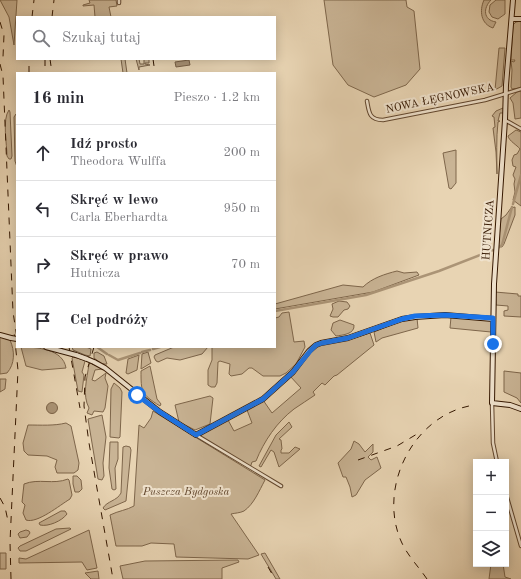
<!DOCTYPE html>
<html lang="pl">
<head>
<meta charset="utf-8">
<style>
	body { margin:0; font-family:"Old Standard TT",serif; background:#f7f7f7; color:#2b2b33 }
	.controls { position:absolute; right:12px; bottom:12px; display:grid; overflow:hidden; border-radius:0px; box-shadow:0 2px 10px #0003 }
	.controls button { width:36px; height:36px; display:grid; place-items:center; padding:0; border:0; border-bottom:1px solid #e1e1e2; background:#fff; color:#2b2b33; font:20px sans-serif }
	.stop { position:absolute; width:12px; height:12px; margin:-9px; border:3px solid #1a73e8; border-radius:50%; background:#fff }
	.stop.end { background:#1a73e8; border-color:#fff; box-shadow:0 1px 4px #0008 }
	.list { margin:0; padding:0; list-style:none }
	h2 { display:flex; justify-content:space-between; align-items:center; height:52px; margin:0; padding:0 16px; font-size:17px }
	h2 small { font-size:13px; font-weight:400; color:#7c7c81 }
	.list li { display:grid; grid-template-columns:26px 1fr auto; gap:12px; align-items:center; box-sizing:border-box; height:56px; padding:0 16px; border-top:1px solid #e1e1e2 }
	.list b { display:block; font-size:15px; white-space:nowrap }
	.list p { margin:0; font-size:13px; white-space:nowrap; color:#7c7c81 }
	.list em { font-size:13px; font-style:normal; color:#7c7c81 }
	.icon { flex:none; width:22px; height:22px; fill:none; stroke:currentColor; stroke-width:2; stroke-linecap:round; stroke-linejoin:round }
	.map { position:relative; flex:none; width:521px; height:579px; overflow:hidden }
	.search { position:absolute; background:#fff; box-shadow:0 2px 10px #0003; left:16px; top:16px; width:260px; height:44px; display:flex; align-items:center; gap:10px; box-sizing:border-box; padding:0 14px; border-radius:0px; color:#7c7c81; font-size:15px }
	.panel { position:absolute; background:#fff; box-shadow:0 2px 10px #0003; left:16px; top:72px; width:260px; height:276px; border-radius:0px }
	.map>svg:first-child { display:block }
	.green { fill:#c9b495; stroke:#7e664b }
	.water { fill:#ab9476; stroke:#7b6247 }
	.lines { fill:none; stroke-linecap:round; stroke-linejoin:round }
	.canal { stroke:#ab9476; stroke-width:2.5 }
	.street-casing { stroke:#61462e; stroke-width:4.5 }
	.secondary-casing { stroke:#341701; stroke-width:6 }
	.street { stroke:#f0e3ce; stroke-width:2.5 }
	.secondary { stroke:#f0e3ce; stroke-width:4 }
	.rail { stroke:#341701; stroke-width:1; stroke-dasharray:7 7; stroke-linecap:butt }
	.secondary-bridge-casing { stroke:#341701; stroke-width:6; stroke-linecap:butt }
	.secondary-bridge { stroke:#f0e3ce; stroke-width:4 }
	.route { stroke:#1a73e8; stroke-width:5 }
	.labels { text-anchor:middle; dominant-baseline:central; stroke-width:4; stroke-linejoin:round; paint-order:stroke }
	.street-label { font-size:11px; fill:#341701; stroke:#f0e3ce }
	.park-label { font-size:11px; font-style:italic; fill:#61462d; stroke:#f0e3ce }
</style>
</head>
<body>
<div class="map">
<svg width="521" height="579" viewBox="0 0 521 579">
	<rect width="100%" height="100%" fill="#e8d4b3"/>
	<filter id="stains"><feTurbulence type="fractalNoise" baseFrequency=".005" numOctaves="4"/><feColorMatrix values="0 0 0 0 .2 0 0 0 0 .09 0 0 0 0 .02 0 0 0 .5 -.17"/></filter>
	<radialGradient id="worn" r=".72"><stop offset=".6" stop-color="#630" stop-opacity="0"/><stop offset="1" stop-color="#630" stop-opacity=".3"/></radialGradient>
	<path class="green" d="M0 0H17L14 45 9 17Z
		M89 0H116L117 6 109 7 111 17H95L94 5 83 6V5L90 3Z
		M324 0H406L407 7 414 11 420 69 406 85 374 97 348 85 333 65Z
		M484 0H491C483 8 483 20 496 22L493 28C481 24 479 11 484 0Z
		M496 0H505V14L498 19 492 17 489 12 490 5Z
		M521 21V88L512 89 511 87 512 70 511 61 514 62 515 60H511L513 25 516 22Z
		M499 48H505L502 86 495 90Z
		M121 59H125L127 73H123Z
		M136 59H139L140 64H144V59H149V63H145V64L150 65 139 67V70Z
		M521 91V118L515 119 513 103 510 98 517 92Z
		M503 108 504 113H500L498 121H500L498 122C496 139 497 156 497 174L496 152 493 128 495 127 494 117 492 116 496 111Z
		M9 110 10 112 12 156 11 159H9L7 156C7 145 2 119 9 110Z
		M16 114 17 116V167L15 161 14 117Z
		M516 130 521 132V206L513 200 515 192 514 184 515 179 513 175 516 167 513 166 512 160 514 155 517 154 520 149C517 145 509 141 508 136Z
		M456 150V183L451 189 449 188 443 153Z
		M515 207V215L504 244 502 247 498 246 501 219 506 215 511 208Z
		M397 271 404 273 417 272 419 275 373 292 275 309V304L343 285 363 287C372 278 385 274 397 271Z
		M495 292 518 294V296H521V317L504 316V311L508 310V306L496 305Z
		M339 301 347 302 350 306 348 309 344 310 338 317H333L330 316 333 309 332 304Z
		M289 312 294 342 304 341 305 347 296 364 286 373 280 376H263L252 368H249L242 374 231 376 229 374 230 364 220 361 218 362 217 383 215 387H211L208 385V370L212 360V347H275V318L279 317 282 313Z
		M451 317 491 320V332L450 328Z
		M417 318 418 328 382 338 376 342 374 332 403 320Z
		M340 320 354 325C355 334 343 335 336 336L331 330 333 323Z
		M370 333 374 345 337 375 334 376 325 385 322 383 313 392 315 395C308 400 301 404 294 409 277 422 264 441 256 461L252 462 250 468 201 437V434L228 420 234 431 252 423 247 410 263 400 272 413 301 388 290 376 302 364 311 350 321 344 351 339Z
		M0 337 10 340C15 351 15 364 7 373L0 374Z
		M21 347C37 347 63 349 66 368L42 370 26 366Z
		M72 347H86L91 349 90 356 85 355 73 350Z
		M174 347H208L202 354 180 360 167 358 158 362 156 361 154 357 155 355Z
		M97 352 104 356 107 364H102L94 358V353Z
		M148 352 151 363 141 369 142 354Z
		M139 355 137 370 128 374 126 373 128 359Z
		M73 357 84 360 85 361 82 372 84 375 82 392 78 391 72 358Z
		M91 363 102 369 95 370 92 380 95 381 106 373 105 378 108 386 105 408 103 412 94 411 92 415 87 413 89 408C82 395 87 379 89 364Z
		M150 366 157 399 161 404 160 406C141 394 141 392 141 371Z
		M504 371 521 373V403L517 398 504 392Z
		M0 379H6L5 389 0 392Z
		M114 383 120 388 122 392 120 437 119 438 110 437 111 389Z
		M210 396 213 398 210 424 195 430 179 422 175 405Z
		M153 411 265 480C259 491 254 504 244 511 240 513 235 513 231 514L259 555 248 559 176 557 174 544 151 543 142 546H116L110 515C118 511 127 510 134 506L139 425 144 428 151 418Z
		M102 415 106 437 103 463 104 476 102 480 98 479 88 419Z
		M289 422 292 427 279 439 281 440 282 449 281 450V453H289L295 447 300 449 279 467 274 452 271 450 261 467 259 466 276 435Z
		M66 423 71 426 79 463 78 470 74 473H57L55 467 57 460 47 456 28 455 24 451 23 443 28 425C41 425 54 426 66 423Z
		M354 441 359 444 365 452 373 444V452L368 457 371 460 377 457 381 468 365 480 356 495 352 497 350 487 346 477H343L338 463 351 449Z
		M110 442H118V459L115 468 116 489 114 490 112 489 109 468Z
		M126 446 130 447 131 450 126 501 105 510 103 508C107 501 117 501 121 493L123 447Z
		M73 476H77L81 480 82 489 79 492H75L73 484Z
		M68 479 69 480 72 495 70 499C60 505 37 524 26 520L23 513 25 505 22 502 24 484C39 478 53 485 68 479Z
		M61 511H65L67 514C62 521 48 527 40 525L39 523Z
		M70 528 71 529 26 551H20L18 548 20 546 56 529Z
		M26 530 29 531 30 533 27 537 20 538 18 534 20 532Z
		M89 530 97 568 87 570 82 562 19 563V558L26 559Z
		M0 553H6V569H0Z
		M265 553 280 579H276L261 554Z
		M238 560 239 562 222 568V579H123L120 566 145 561Z
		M491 564H503L505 577 511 579H489Z
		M98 571 99 579H91L85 573Z"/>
	<path class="water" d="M189 60 190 65 176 67 175 62Z
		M46.5 408a5.5 5.5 0 1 1 11 0a5.5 5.5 0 1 1-11 0Z"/>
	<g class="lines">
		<path class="canal" d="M513 204 521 175
			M498 248 502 245 512 207
			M275 311 366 295 439 271 493 250
			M97 347 107 354
			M153 349 160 347
			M142 352 150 350
			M109 355 118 360 140 353"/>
		<g class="street-casing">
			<path id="street" d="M119 0V3
				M367 101C369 112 369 120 383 120L485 100 521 89
				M505 120 521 129
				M492 403 493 443 497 462
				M196 435 281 486
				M506 494 521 546"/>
		</g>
		<g class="secondary-casing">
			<path id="secondary" d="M513 0 506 85 505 120 494 284 492 403 510 405 521 409
				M512 19H521
				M0 335 11 338
				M46 347 61 351
				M76 355 87 359
				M94 362 105 368 160 412 196 435 263 399 293 372 309 351 316 345 321 343 348 338 402 319 415 317 445 315 493 319"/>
		</g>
		<use href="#street" class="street"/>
		<use href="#secondary" class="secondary"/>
		<path class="rail" d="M32 17 34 0
			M52 17 54 0
			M0 22 4 35 3 57
			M45 59V73
			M50 59 52 73
			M153 59 155 73
			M0 64 3 76 13 312 17 338
			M29 73V59
			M69 347 80 408
			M94 347 85 377 84 406 89 443 113 579
			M358 460 397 446 417 434
			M0 498 5 507 8 521
			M268 567 275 579
			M11 579 10 542 18 370 14 332
			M427 579C418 566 407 555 401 541 378 488 412 418 469 406"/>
		<g class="secondary-bridge-casing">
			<path id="secondary-bridge" d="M11 338 17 339
				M61 351 76 355
				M87 359 94 362"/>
		</g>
		<use href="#secondary-bridge" class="secondary-bridge"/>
	</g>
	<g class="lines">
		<path class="route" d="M137 395 160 412 196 435 263 399 293 372 311 350 316 345 322 343 348 338 402 319 415 316 445 315 493 318V344"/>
	</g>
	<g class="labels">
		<g class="street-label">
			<text transform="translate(440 99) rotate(-12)">NOWA ŁĘGNOWSKA</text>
			<text transform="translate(489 230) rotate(-86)">HUTNICZA</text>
		</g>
		<g class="park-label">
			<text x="186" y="492">Puszcza Bydgoska</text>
		</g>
	</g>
	<rect width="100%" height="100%" filter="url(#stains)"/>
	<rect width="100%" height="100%" fill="url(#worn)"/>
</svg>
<div class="controls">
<button>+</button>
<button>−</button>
<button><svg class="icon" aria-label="layers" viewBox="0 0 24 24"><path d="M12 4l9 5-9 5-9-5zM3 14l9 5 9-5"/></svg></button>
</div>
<div class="stop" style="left:137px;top:395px"></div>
<div class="stop end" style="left:493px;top:344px"></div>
<div class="search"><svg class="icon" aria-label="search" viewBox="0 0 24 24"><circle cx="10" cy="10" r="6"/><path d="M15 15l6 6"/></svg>Szukaj tutaj</div>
<section class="panel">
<h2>16 min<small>Pieszo · 1.2 km</small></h2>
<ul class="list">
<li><svg class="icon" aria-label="ahead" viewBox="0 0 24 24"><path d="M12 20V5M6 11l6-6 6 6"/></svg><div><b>Idź prosto</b><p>Theodora Wulffa</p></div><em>200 m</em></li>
<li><svg class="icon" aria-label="left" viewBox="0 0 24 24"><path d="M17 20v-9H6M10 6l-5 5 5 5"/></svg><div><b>Skręć w lewo</b><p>Carla Eberhardta</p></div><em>950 m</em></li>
<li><svg class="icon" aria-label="right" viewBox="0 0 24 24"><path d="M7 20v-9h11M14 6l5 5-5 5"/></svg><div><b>Skręć w prawo</b><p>Hutnicza</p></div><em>70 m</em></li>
<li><svg class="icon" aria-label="arrive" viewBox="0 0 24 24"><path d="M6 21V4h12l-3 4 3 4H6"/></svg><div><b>Cel podróży</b></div></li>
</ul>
</section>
</div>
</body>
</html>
